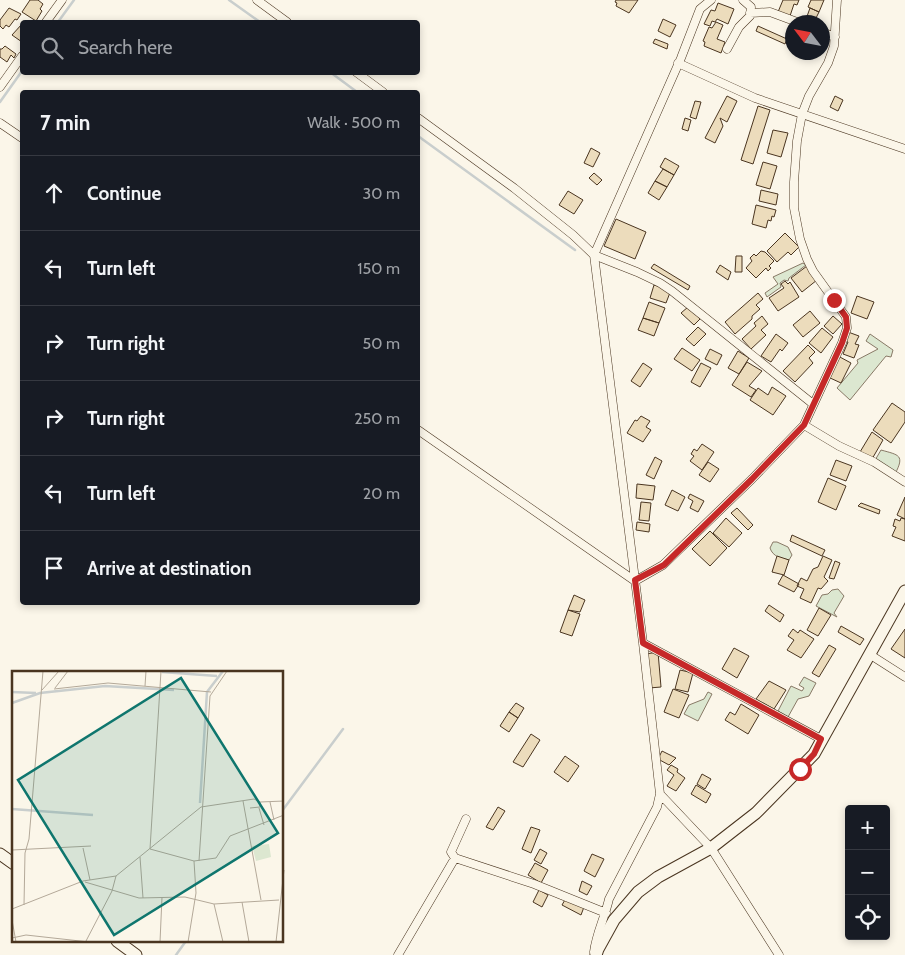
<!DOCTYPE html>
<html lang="en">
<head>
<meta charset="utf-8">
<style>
	body { margin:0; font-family:Cabin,sans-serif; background:#20242c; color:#f1f3f6 }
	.controls { position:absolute; right:15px; bottom:15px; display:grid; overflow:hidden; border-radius:5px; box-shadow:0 2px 8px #0003 }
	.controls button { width:45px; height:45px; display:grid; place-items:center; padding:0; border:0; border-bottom:1px solid #363941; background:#171b24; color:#f1f3f6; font:25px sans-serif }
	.compass { position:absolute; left:785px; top:15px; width:45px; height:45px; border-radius:50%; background:#171b24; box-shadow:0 2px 8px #0003; rotate:302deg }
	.stop { position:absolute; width:15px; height:15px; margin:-11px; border:4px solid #c62828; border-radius:50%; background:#fff }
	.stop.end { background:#c62828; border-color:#fff; box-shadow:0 1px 5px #0008 }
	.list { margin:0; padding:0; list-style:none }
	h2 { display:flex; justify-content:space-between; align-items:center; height:65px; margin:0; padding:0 20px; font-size:21px }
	h2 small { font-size:16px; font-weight:400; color:#9ea1a6 }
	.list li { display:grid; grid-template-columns:32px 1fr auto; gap:15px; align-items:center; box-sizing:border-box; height:75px; padding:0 20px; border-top:1px solid #363941 }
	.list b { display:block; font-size:19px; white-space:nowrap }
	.list em { font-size:16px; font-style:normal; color:#9ea1a6 }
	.icon { flex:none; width:28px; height:28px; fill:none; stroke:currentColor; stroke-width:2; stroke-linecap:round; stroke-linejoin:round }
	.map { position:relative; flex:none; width:905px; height:955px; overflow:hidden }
	.search { position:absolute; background:#171b24; box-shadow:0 2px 8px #0003; left:20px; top:20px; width:400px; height:55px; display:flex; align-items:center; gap:12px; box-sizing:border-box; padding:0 18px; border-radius:5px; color:#9ea1a6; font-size:19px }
	.panel { position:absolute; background:#171b24; box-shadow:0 2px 8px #0003; left:20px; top:90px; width:400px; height:515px; border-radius:5px }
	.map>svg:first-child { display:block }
	.green { fill:#dce7d0; stroke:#887966 }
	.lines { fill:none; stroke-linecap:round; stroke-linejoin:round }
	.stream { stroke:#c9cecd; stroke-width:2.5 }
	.building { fill:#ecdcbc; stroke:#4a3520 }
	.street-casing { stroke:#4a3520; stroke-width:9 }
	.secondary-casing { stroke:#4a3520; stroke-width:13 }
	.street { stroke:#fbf6e9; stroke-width:8 }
	.secondary { stroke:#fbf6e9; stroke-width:11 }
	.route { stroke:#c62828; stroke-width:6 }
	.inset-river { fill:none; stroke:#c9cecd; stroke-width:2.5 }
	.inset-road { fill:none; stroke:#b4a999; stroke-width:1 }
	.view { fill:#0f766e; fill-opacity:0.15; stroke:#0f766e; stroke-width:2.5 }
	.inset-edge { fill:none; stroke:#4a3520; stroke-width:2.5 }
</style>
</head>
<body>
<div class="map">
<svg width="905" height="955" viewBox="0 0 905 955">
	<rect width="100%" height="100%" fill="#fbf6e9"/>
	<path class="green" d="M803 263 806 265 789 278 788 281 784 280 780 283 781 287 767 297 765 293 778 284 773 277Z
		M870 334 893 350 891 357 886 356 850 400 837 388 858 363 857 360 878 349 866 341Z
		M881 450C899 455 905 455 895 474L874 462Z
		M773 542H777L788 547 792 555 789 560C781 558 773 557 770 548Z
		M838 589 844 596 834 613 837 617 816 606 822 595 828 594 832 590Z
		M804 677 816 683 809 696 798 699 788 717 778 711 791 686 802 691 804 688 799 685Z
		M708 692 712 694 698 721 684 714 689 705 704 699Z"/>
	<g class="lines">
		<path class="stream" d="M229 0 260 22
			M58 22 74 0
			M330 72 357 92
			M0 102 22 71
			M418 136 575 250
			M282 811 343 729
			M176 955 186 941"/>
	</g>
	<path class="building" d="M30 0H38L43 4 40 9 42 11 36 21 22 12Z
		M616 0H638L629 13 616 6 617 3 615 2Z
		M783 0H799L797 5 794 4 790 16 778 12Z
		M811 0H824L819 12 808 7Z
		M718 3 734 9 728 24 717 19 715 22 712 21 710 26 704 24 711 10 715 11Z
		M9 8 21 14 17 20 15 19 9 27 6 25 3 29 0 26V20Z
		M810 8 819 12 814 22H805Z
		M663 19 676 25 670 37 658 31Z
		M716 22 723 25 717 39 725 42 721 53 704 46 705 42 703 41 709 27 712 28Z
		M22 24V42L12 35Z
		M758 26 787 39 785 44 756 31Z
		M655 39 668 44 667 49 653 43Z
		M5 46 16 54 14 58 11 55 7 62 0 57V49H2Z
		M727 96 737 101 727 122 720 118 723 126 715 143 705 138Z
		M835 96 843 100 838 111 830 107Z
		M695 101 701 102 696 119 690 117Z
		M758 106 770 110 753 164 741 160Z
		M685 118 691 120 688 131 682 129Z
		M773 130 788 133 781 157 767 153Z
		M591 148 600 153 593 167 584 163Z
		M665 158 679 166 674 175 660 167Z
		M763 162 777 166 770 189 756 185Z
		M663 169 674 175 667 187 655 181Z
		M594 173 602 180 597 185 589 178Z
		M655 181 667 187 659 200 648 193Z
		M761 190 778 194 776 205 759 201Z
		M568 191 583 200 574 214 559 205Z
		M756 205 776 210 774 217 772 216 771 221 768 220 766 228 752 224Z
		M616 219 646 232 635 259 604 246Z
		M785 233 799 247 791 255 788 252 777 262 767 251Z
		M761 251 765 252 774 261 769 266 771 268 768 271 766 268 756 278 746 268 752 261 750 258 754 254 756 256Z
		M736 256H742V272H735Z
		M654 264 690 286 688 290 651 268Z
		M720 265 731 272 728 280 716 272Z
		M807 266 817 280 802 292 791 278Z
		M785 281 788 284 790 282 799 297 778 311 769 298 784 288 781 284Z
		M654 285 671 290 666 303 650 298Z
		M758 293 763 299 756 305 760 309 752 316V319L735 334 725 322Z
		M857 296 874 302 867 319 851 313Z
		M649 302 665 308 659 323 643 318Z
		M688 307 700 319 694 325 681 313Z
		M810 311 820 323 803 337 793 325Z
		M762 316 768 324 761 330 766 335 751 349 742 339 756 326 754 323Z
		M833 316 842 324 833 334 824 326Z
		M643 318 659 323 654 336 638 330Z
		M698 327 706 334 694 346 686 339Z
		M822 328 833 337 821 353 809 343Z
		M848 332 859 336 855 344 859 345 854 358 843 354 848 342 845 341Z
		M776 334 788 343 782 351 780 349 771 362 761 356Z
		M808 345 815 352 809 358 813 363 795 382 783 371Z
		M682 348 700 360 692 371 674 359Z
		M710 349 722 355 717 365 705 359Z
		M738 351 749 358 739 374 728 368Z
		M838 356 851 363 841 383 828 377Z
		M747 362 762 371 749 386 756 390 751 397 732 385Z
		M643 363 652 369 640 387 631 381Z
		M701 363 711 368 700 387 691 382Z
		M772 387 786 396 773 415 750 400 758 388 768 395Z
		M892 403 905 412V422L891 443 873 430Z
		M641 416 650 421 646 427 651 430 643 442 627 433 635 420 637 421Z
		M872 432 883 440 872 459 860 452Z
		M702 444 714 452 702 470 690 461 694 456 691 454 694 449 697 451Z
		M655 457 662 461 654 479 646 475Z
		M836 460 852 466 846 481 830 475Z
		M708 462 719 469 710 482 699 475Z
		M828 478 846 486 836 510 818 502Z
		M637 484 655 486 653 500 636 498Z
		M672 490 685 497 678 511 665 505Z
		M690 494 704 501 698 512 690 508 693 501 688 498Z
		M905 497V519L897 515Z
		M641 502 651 503 649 521 639 520Z
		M861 503 880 510 879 514 858 506Z
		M737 508 753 525 748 530 731 513Z
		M726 518 742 533 729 547 713 533Z
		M901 518 905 519V541L892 536 896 527 893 526 895 519 900 521Z
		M637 522 650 524 649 532 636 530Z
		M710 531 727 548 710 566 692 549Z
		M792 535 825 550 822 556 790 541Z
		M777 556 789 560 784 575 772 572Z
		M823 556 832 560 824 577 828 581 821 589 818 588 811 603 800 598 804 589 797 586 801 578 807 581 813 569 818 567Z
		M835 561 840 563 834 579 829 578Z
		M783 575 799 584 794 592 778 584Z
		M574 595 585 600 580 612 568 610Z
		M769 605 784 615 780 622 765 611Z
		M819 608 831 615 818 636 807 630Z
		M568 610 580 614 572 636 560 632Z
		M841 626 864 639 860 645 838 632Z
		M793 629 798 633 800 630 814 639 801 658 787 650 794 640 788 636Z
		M905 629V658L891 649Z
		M829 645 836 649 819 677 812 673Z
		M734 648 749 656 737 678 722 669Z
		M658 652 661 687 649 688 646 654Z
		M680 670 693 673 688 692 675 689Z
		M769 681 786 690 774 709 756 699Z
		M673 689 689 695 679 718 664 712Z
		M516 703 524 708 518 718 509 712Z
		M741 704 759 715 748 734 725 720 730 712 735 715Z
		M509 712 518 718 509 732 500 726Z
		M531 734 540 740 523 767 513 762Z
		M662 751 676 758 669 765 658 759Z
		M565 756 579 766 568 782 554 772Z
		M671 765 678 769 677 772 685 778 676 791 667 786 674 775 667 770Z
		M702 774 711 779 705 789 697 784Z
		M696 785 711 794 706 803 691 794Z
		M498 807 505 811 493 830 486 827Z
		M531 827 540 830 531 853 522 849Z
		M540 849 547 853 541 864 534 860Z
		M592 854 604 859 595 877 584 871Z
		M535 863 548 870 541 883 528 875Z
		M582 881 592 886 587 895 579 891Z
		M539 890 548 895 542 907 533 902Z
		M566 898 584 907 581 915 562 905Z"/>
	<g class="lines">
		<g class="street-casing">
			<path id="street" d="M257 0 287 22
				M750 13 770 12 797 22
				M46 22 62 0
				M822 32 835 37
				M727 49 739 27 750 16 751 7 743 0
				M678 63 755 98 905 149
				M356 72 383 92
				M0 87 22 56
				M418 118 514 188 573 235 594 255 637 272 660 283 672 291 813 404
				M0 123 22 138
				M804 425 839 446 874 462 905 482
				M418 430 635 581
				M635 581 663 565 752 479 804 425 842 343 847 328 846 317 813 271 807 259 800 239 794 208V182L797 141 802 114 809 96 828 63 834 46 837 0
				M643 643 821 739
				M869 654 905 677
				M660 794 711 848 779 955
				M466 819 451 852 455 858 534 884 606 913
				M594 952C596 934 605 917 609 899L657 807 660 794 643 643 594 255 681 58 700 9 711 0
				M398 955 455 858"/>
		</g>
		<g class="secondary-casing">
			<path id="secondary" d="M0 854 14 864
				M117 941 136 955
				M596 955 598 949 614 920 638 892 658 877 711 848 756 813 814 754 905 591"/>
		</g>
		<use href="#street" class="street"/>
		<use href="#secondary" class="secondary"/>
	</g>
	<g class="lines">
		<path class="route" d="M800 769 814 754 821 739 643 643 635 580 664 565 752 479 804 425 842 343 847 328 846 317 834 300"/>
	</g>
	<g transform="translate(12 671)">
		<rect width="271" height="271" fill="#fbf6e9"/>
		<path d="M257 173 259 186 244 190 240 175Z" fill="#dce7d0"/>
		<path class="inset-river" d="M150 1 205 5M0 21 24 22M0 32 28 22 93 15 162 19M188 132 195 21 211 0M0 138 81 144"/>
		<path class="inset-road" d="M133 15 134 0M43 17 56 0M42 18 96 12 199 21M30 19 47 0M231 130 249 229M258 131 262 149M238 137 248 136V131M247 137 252 154M71 177 78 209M138 178 149 0M138 178 182 190 204 187 218 165 272 144M0 179 79 175M128 186 131 227M187 190 198 25 215 0M73 211 127 227 173 226 202 233 267 229M230 231 237 271M202 233 211 271M12 234 13 182 17 168 31 0M0 238 71 210 104 205 189 136 242 128 248 131 272 130M0 249 4 271M0 267 14 264 77 271M74 270 100 220 104 205M148 271 150 226M176 271 184 222 182 190M264 271 272 199"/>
		<path class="view" d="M169 7 266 162 102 264 6 109Z"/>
		<rect width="271" height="271" class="inset-edge"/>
	</g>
</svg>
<div class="controls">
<button>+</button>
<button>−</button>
<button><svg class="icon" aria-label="locate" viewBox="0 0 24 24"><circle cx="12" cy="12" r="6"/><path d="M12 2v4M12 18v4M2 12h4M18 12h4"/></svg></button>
</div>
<svg class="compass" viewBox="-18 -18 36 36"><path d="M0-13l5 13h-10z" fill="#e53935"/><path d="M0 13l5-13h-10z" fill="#9ea1a6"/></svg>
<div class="stop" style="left:800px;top:769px"></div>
<div class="stop end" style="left:834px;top:300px"></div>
<div class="search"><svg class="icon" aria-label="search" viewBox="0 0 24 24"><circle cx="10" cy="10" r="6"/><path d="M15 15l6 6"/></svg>Search here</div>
<section class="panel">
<h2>7 min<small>Walk · 500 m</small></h2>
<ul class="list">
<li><svg class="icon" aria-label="ahead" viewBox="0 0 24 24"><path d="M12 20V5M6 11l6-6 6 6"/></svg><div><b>Continue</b></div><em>30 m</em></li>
<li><svg class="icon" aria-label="left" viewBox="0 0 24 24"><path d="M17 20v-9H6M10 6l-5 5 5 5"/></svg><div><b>Turn left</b></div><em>150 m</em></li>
<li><svg class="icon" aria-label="right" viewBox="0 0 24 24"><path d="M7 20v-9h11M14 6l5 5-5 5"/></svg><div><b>Turn right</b></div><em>50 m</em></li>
<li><svg class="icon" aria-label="right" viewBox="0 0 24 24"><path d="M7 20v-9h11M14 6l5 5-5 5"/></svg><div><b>Turn right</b></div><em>250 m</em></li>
<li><svg class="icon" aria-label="left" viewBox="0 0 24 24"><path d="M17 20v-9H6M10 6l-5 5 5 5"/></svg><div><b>Turn left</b></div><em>20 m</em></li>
<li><svg class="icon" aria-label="arrive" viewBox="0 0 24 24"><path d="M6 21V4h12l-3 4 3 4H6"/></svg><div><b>Arrive at destination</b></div></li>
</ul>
</section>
</div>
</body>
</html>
